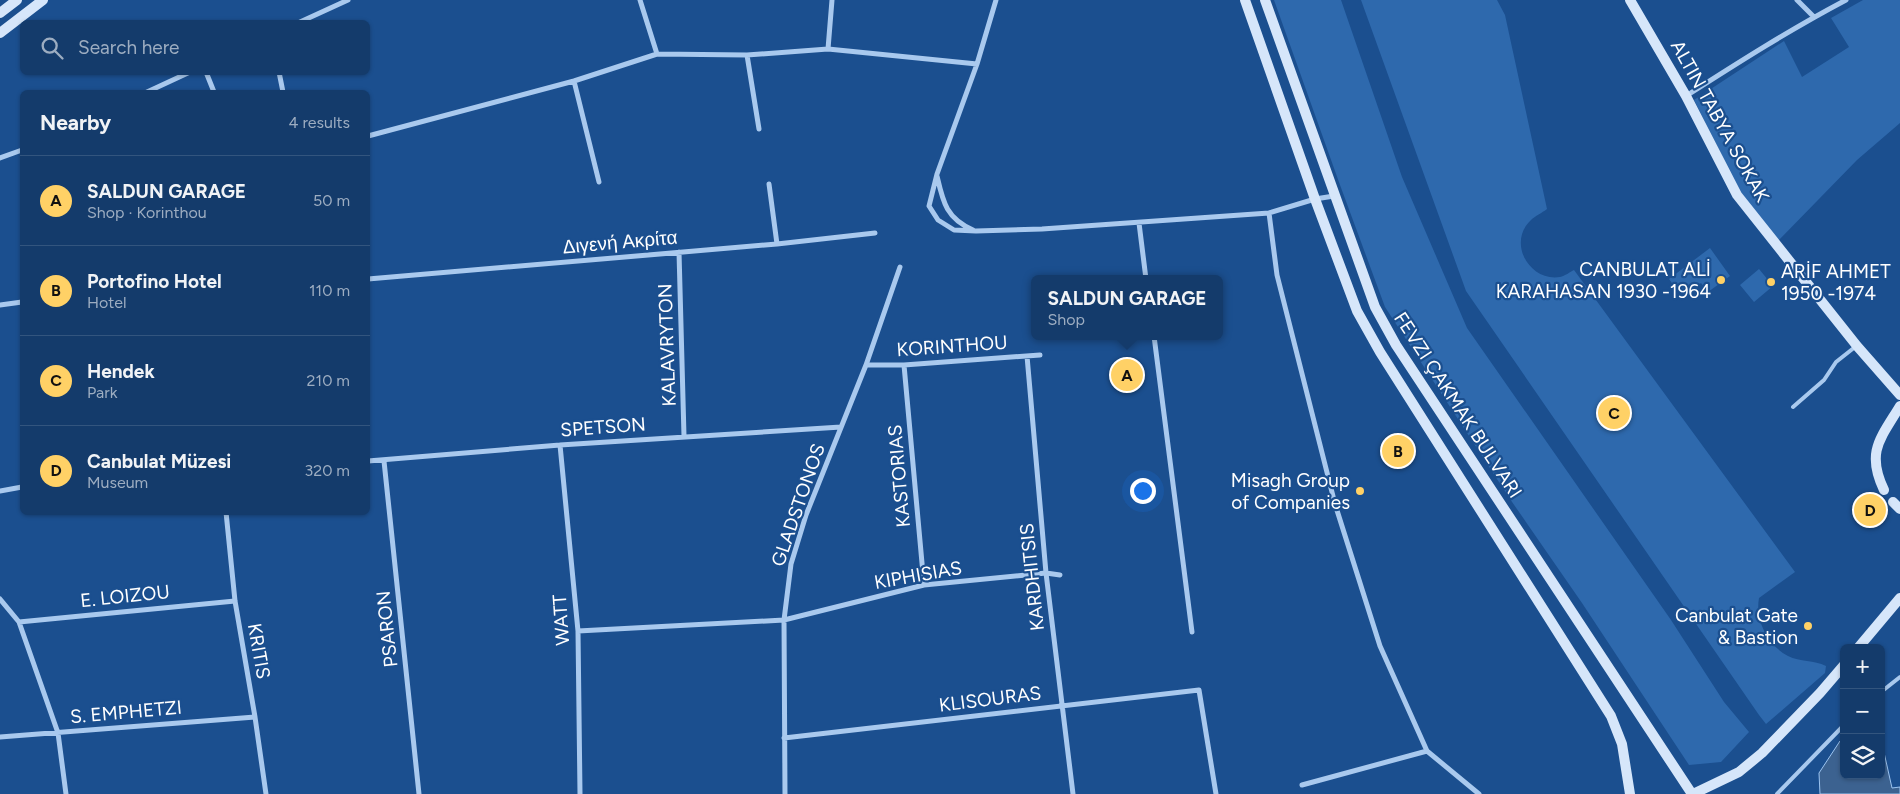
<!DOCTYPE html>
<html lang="en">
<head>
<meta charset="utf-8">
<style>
	body { margin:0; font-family:Figtree,sans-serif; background:#1d4271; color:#f1f3f6 }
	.controls { position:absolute; right:15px; bottom:15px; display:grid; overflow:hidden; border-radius:8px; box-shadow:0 1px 4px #0004 }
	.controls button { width:45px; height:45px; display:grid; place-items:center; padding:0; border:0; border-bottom:1px solid #33557e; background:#143b6b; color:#f1f3f6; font:25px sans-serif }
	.you { position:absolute; left:1142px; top:490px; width:18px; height:18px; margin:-12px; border:4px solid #fff; border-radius:50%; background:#1a73e8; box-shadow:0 0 0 8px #1a73e833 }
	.badge { display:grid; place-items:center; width:32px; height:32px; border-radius:50%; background:#ffd166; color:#111; font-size:16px; font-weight:700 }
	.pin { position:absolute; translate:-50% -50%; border:2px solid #fff; box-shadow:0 1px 5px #0006 }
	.popup { position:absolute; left:1031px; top:275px; width:192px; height:65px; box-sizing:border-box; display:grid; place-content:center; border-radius:8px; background:#143b6b; filter:drop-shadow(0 1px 4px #0005); font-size:16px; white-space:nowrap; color:#9dadc1 }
	.popup b { font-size:19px; color:#f1f3f6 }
	.popup::after { content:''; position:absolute; left:50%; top:100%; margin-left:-10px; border:10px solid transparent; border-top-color:#143b6b }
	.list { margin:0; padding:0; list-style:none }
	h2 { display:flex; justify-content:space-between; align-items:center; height:65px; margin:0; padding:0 20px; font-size:21px }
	h2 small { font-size:16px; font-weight:400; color:#9dadc1 }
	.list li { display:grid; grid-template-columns:32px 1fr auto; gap:15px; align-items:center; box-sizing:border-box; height:90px; padding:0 20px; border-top:1px solid #33557e }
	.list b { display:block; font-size:19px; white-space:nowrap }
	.list p { margin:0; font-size:16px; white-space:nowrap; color:#9dadc1 }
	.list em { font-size:16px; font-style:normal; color:#9dadc1 }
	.icon { flex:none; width:28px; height:28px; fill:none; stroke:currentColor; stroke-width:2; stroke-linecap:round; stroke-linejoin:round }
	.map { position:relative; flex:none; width:1900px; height:794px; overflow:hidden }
	.search { position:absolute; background:#143b6b; box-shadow:0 1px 4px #0004; left:20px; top:20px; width:350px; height:55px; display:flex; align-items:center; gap:12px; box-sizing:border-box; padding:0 18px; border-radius:8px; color:#9dadc1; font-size:19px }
	.panel { position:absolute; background:#143b6b; box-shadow:0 1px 4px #0004; left:20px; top:90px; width:350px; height:425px; border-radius:8px }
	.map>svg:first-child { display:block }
	.green { fill:#2e69ad }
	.water { fill:#3c6290; stroke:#9cc4f0 }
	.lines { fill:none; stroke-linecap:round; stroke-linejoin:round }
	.lane { stroke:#a9c9ee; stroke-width:4 }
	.street { stroke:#a9c9ee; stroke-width:5 }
	.secondary { stroke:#d6e6fa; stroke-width:10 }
	.poi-dot { fill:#ffd166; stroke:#1b4f8f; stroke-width:2 }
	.labels { text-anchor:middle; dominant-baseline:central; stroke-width:4.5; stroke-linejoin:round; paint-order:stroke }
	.street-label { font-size:19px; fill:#fff; stroke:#1b4f8f }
	.poi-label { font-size:19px; fill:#fff; stroke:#1b4f8f; text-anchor:end }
</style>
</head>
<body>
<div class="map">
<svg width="1900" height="794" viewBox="0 0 1900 794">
	<rect width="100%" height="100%" fill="#1b4f8f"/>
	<path class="green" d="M1274 0H1341L1402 177 1467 328 1671 620 1724 702 1749 732 1721 762 1689 765 1582 603 1510 499 1385 307 1340 185Z
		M1361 0H1497L1505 15 1547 209C1542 213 1535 216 1531 220 1507 242 1529 282 1560 277 1565 276 1570 272 1574 270L1795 572 1759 598C1755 620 1767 645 1788 656 1800 662 1814 660 1826 666L1825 673 1766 724 1759 715 1466 291Z
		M1863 0H1900V123L1857 160 1778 241 1741 194 1694 100 1784 41 1802 77 1849 47 1831 18Z
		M1710 248 1730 276 1708 292 1701 283 1682 297 1669 279Z
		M1759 269 1773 286 1754 302 1740 285Z"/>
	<path class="water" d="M1844 738V775H1881V739L1892 788 1900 787V794H1820L1819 773 1840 741Z"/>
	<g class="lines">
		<path class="lane" d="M1793 407 1824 380 1836 362 1855 347
			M1881 692 1900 677
			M1777 794 1844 725"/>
		<path class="street" d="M640 0 657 54 747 55 828 49 977 64
			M996 0 977 64 937 174 929 206 938 220 954 230 976 231 1042 229 1269 213 1315 199 1334 196
			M1797 0 1814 17
			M300 22 348 0
			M828 49 832 0
			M747 55 759 129
			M206 72 214 92
			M279 72 283 92
			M574 81 599 182
			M147 92 190 72
			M1686 96C1739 62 1791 29 1846 0
			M368 136 574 81 657 54
			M0 158 22 150
			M937 176C943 202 946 218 973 230
			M769 184 777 244
			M1269 213 1277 275 1335 504 1380 646 1427 751 1479 794
			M1139 223 1146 279
			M679 252 684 436
			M368 279 777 244 875 233
			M0 305 22 302
			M1154 336 1192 632
			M1027 356 1046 573 1073 794
			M866 365H904L1040 355
			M904 365 924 585
			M560 445 578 631 580 794
			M368 461 560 445 841 427
			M384 461 419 794
			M0 491 22 487
			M226 512 235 601 255 717 266 794
			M0 599 19 622 58 733 66 794
			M19 622 235 601
			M578 631 784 620 924 585 1046 573 1060 575
			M0 737 255 717
			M784 738 1199 690 1216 794
			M1302 785 1427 751
			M785 794 784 620 791 564 806 515 866 365 900 267"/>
		<path class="secondary" d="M1245 0 1315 199 1357 311 1380 352 1611 716 1622 744 1630 794
			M1265 0 1375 307 1396 345 1692 794
			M1630 0 1686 96 1737 195 1857 346 1900 395
			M0 13 17 0
			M0 33 43 0
			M1884 490C1866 452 1880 439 1900 406
			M1893 502 1900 509
			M1858 648 1900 598
			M1693 794 1739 772 1762 753 1820 693 1844 665"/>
	</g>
	<g class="poi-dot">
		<circle cx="1721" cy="280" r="5"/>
		<circle cx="1771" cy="282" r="5"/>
		<circle cx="1360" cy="491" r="5"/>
		<circle cx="1808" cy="626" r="5"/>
	</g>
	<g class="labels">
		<g class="street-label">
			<text transform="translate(1720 121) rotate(61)">ALTIN TABYA SOKAK</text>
			<text transform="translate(620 242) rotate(-5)">Διγενή Ακρίτα</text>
			<text transform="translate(667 345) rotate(-92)">KALAVRYTON</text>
			<text transform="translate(952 346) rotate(-4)">KORINTHOU</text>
			<text transform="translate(1458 405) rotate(57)">FEVZI ÇAKMAK BULVARI</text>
			<text transform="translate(603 427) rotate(-4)">SPETSON</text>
			<text transform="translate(899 476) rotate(-95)">KASTORIAS</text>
			<text transform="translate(798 505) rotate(-71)">GLADSTONOS</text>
			<text transform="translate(918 575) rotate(-10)">KIPHISIAS</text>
			<text transform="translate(1032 577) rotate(-96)">KARDHITSIS</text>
			<text transform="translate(125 596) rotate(-6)">E. LOIZOU</text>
			<text transform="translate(561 620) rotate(-94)">WATT</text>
			<text transform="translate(387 629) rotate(-96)">PSARON</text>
			<text transform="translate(259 651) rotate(80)">KRITIS</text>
			<text transform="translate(990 699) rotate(-7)">KLISOURAS</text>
			<text transform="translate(126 712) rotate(-5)">S. EMPHETZI</text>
		</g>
		<g class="poi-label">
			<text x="1711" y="269">CANBULAT ALİ<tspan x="1711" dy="22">KARAHASAN 1930 -1964</tspan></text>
			<text x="1781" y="271" text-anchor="start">ARİF AHMET<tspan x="1781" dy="22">1950 -1974</tspan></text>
			<text x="1350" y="480">Misagh Group<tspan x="1350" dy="22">of Companies</tspan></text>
			<text x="1798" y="615">Canbulat Gate<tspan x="1798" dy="22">&amp; Bastion</tspan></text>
		</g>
	</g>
</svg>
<div class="controls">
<button>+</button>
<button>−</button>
<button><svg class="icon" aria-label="layers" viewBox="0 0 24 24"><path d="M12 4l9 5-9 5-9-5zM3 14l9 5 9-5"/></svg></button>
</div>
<div class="you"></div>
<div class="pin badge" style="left:1127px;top:375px">A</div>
<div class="popup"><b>SALDUN GARAGE</b>Shop</div>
<div class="pin badge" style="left:1398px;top:451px">B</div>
<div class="pin badge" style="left:1614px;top:413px">C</div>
<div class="pin badge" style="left:1870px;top:510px">D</div>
<div class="search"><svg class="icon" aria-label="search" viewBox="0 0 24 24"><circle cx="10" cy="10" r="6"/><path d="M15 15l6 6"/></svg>Search here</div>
<section class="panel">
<h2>Nearby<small>4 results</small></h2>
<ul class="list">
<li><span class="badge">A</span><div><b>SALDUN GARAGE</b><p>Shop · Korinthou</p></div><em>50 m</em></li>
<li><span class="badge">B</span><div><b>Portofino Hotel</b><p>Hotel</p></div><em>110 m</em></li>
<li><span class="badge">C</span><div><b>Hendek</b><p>Park</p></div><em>210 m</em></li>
<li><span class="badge">D</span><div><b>Canbulat Müzesi</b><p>Museum</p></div><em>320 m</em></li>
</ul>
</section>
</div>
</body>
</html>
